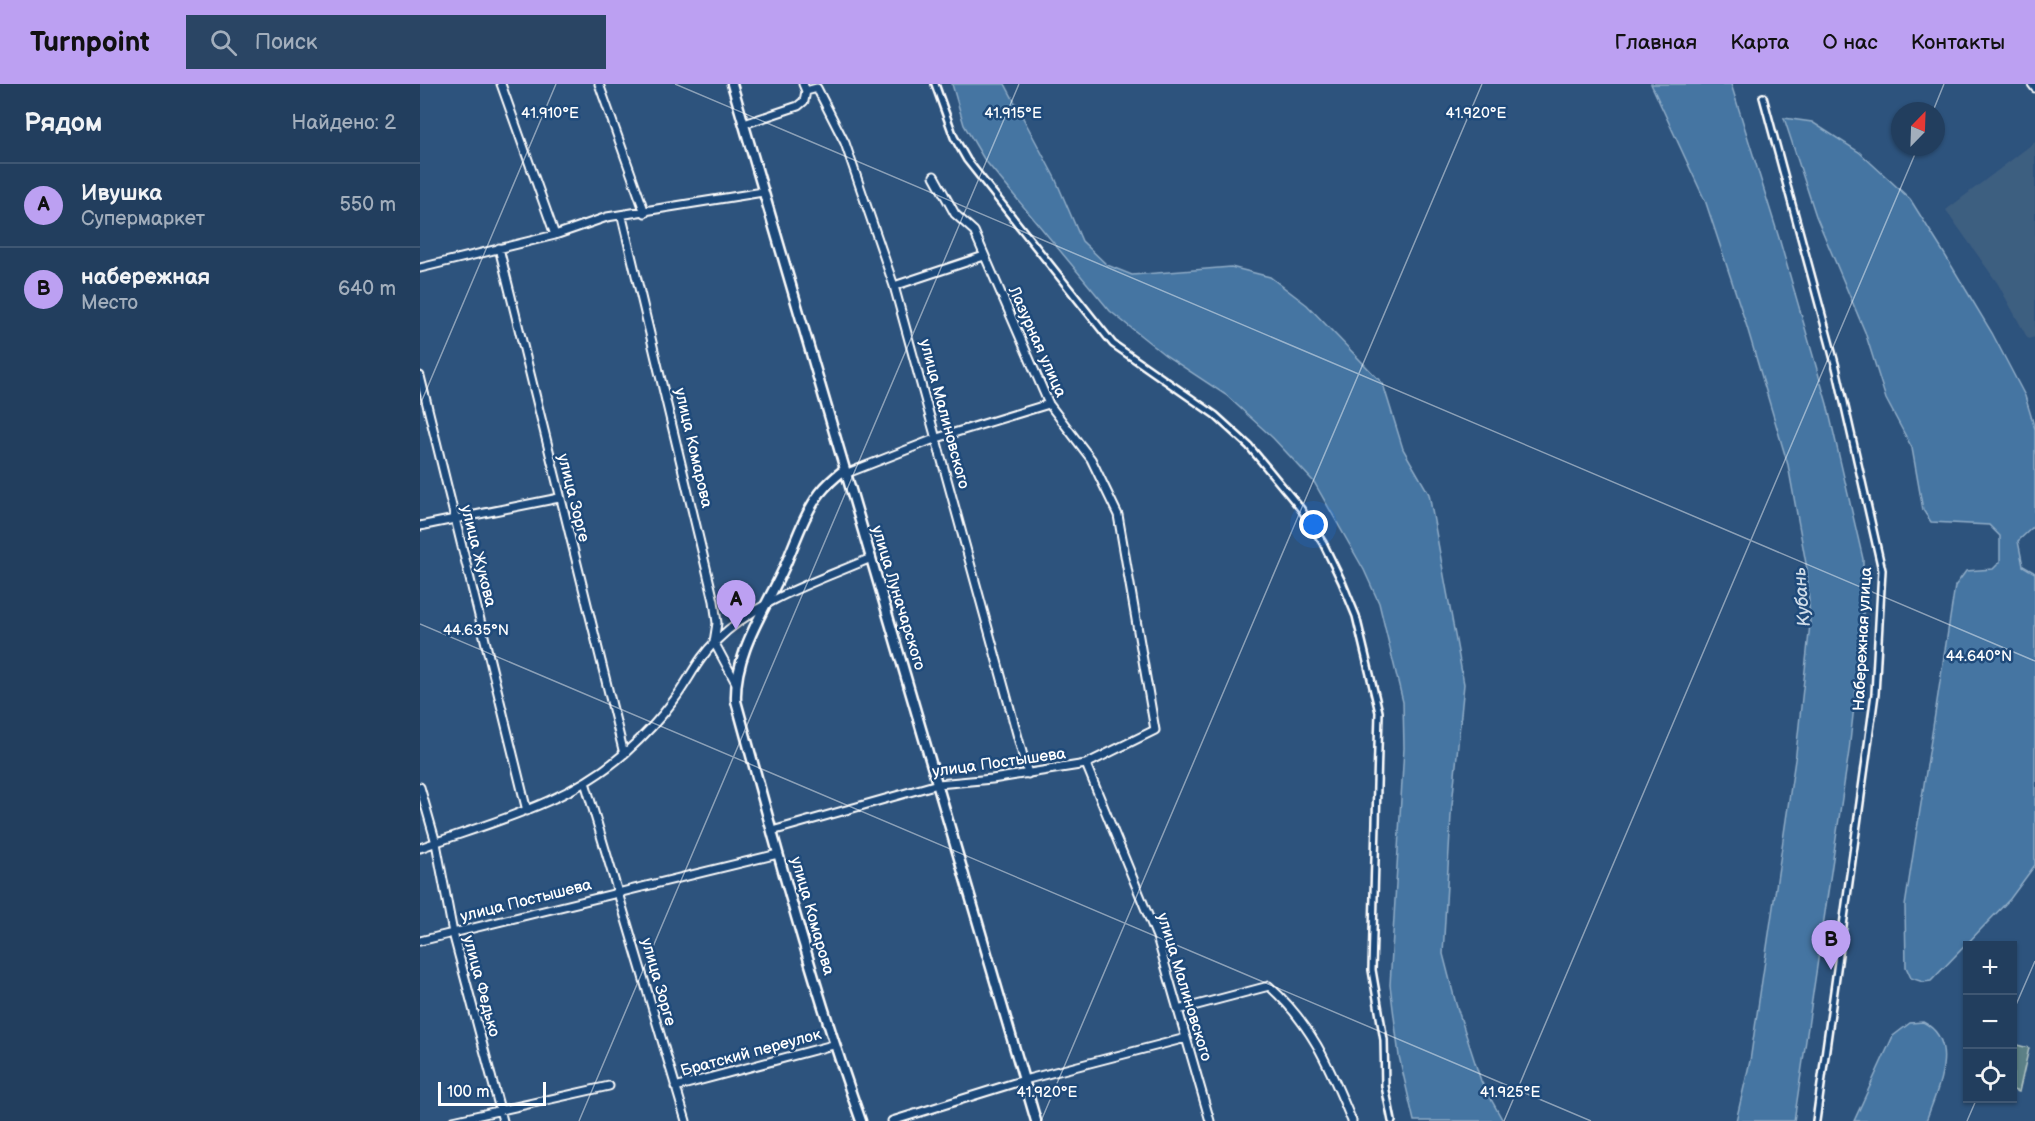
<!DOCTYPE html>
<html lang="ru">
<head>
<meta charset="utf-8">
<style>
	body { margin:0; font-family:"Balsamiq Sans",sans-serif; background:#2a4564; color:#f1f3f6 }
	.controls { position:absolute; right:18px; bottom:18px; display:grid; overflow:hidden; border-radius:0px; box-shadow:0 2px 4px #0004 }
	.controls button { width:54px; height:54px; display:grid; place-items:center; padding:0; border:0; border-bottom:2px solid #3f5773; background:#223e5e; color:#f1f3f6; font:30px sans-serif }
	.compass { position:absolute; left:1471px; top:18px; width:54px; height:54px; border-radius:50%; background:#223e5e; box-shadow:0 2px 4px #0004; rotate:23deg }
	.scale { position:absolute; left:18px; bottom:15px; width:108px; box-sizing:border-box; padding-left:6px; border:3px solid #fff; border-top:0; font-size:16px; line-height:21px; white-space:nowrap; color:#fff; -webkit-text-stroke:4px #1f4a7a; paint-order:stroke }
	.you { position:absolute; left:894px; top:441px; width:21px; height:21px; margin:-15px; border:4px solid #fff; border-radius:50%; background:#1a73e8; box-shadow:0 0 0 9px #1a73e833 }
	.badge { display:grid; place-items:center; width:39px; height:39px; border-radius:50%; background:#bca0f2; color:#111; font-size:20px; font-weight:700 }
	.pin { position:absolute; translate:-50% -50px; filter:drop-shadow(0 2px 3px #0008) }
	.pin::after { content:''; position:absolute; top:32px; width:21px; height:18px; background:inherit; clip-path:polygon(0 0,100% 0,50% 100%) }
	.list { margin:0; padding:0; list-style:none }
	h2 { display:flex; justify-content:space-between; align-items:center; height:78px; margin:0; padding:0 24px; font-size:26px }
	h2 small { font-size:20px; font-weight:400; color:#a2aebc }
	.list li { display:grid; grid-template-columns:39px 1fr auto; gap:18px; align-items:center; box-sizing:border-box; height:84px; padding:0 24px; border-top:2px solid #3f5773 }
	.list b { display:block; font-size:22px; white-space:nowrap }
	.list p { margin:0; font-size:20px; white-space:nowrap; color:#a2aebc }
	.list em { font-size:20px; font-style:normal; color:#a2aebc }
	.icon { flex:none; width:33px; height:33px; fill:none; stroke:currentColor; stroke-width:2; stroke-linecap:round; stroke-linejoin:round }
	.map { position:relative; flex:none; width:1615px; height:1037px; overflow:hidden }
	header { display:flex; align-items:center; gap:36px; box-sizing:border-box; height:84px; padding:0 30px; background:#bca0f2; color:#111 }
	header strong { font-size:28px }
	nav { display:flex; gap:33px; margin-inline-start:auto; font-size:21px }
	.search { width:420px; height:54px; background:#2a4564; display:flex; align-items:center; gap:15px; box-sizing:border-box; padding:0 21px; border-radius:0px; color:#a2aebc; font-size:22px }
	main { display:flex }
	aside { flex:1; background:#223e5e }
	.map>svg:first-child { display:block }
	.built { fill:#3e5e80 }
	.green { fill:#5c8086; stroke:#aec0c2; stroke-width:1.5 }
	.water { fill:#4575a2; stroke:#8facc7; stroke-width:1.5 }
	.lines { fill:none; stroke-linecap:round; stroke-linejoin:round }
	.pedestrian-casing { stroke:#fff; stroke-width:10 }
	.minor-casing { stroke:#fff; stroke-width:11 }
	.tertiary-casing { stroke:#fff; stroke-width:13 }
	.pedestrian { stroke:#1f4a7a; stroke-width:5 }
	.minor { stroke:#1f4a7a; stroke-width:7 }
	.tertiary { stroke:#1f4a7a; stroke-width:8 }
	.ticks { fill:none; stroke:#fff; stroke-width:1.5; stroke-opacity:0.45 }
	.labels { text-anchor:middle; dominant-baseline:central; stroke-width:5; stroke-linejoin:round; paint-order:stroke }
	.street-label { font-size:16px; fill:#fff; stroke:#1f4a7a }
	.water-label { font-size:18px; font-style:italic; fill:#d0dce8; stroke:#1f4a7a }
	.ticks-label { font-size:15px; text-anchor:middle; fill:#fff; stroke:#1f4a7a; stroke-width:5; stroke-linejoin:round; paint-order:stroke }
</style>
</head>
<body>
<header>
<strong>Turnpoint</strong>
<div class="search"><svg class="icon" aria-label="search" viewBox="0 0 24 24"><circle cx="10" cy="10" r="6"/><path d="M15 15l6 6"/></svg>Поиск</div>
<nav><a>Главная</a><a>Карта</a><a>О нас</a><a>Контакты</a></nav>
</header>
<main>
<aside>
<h2>Рядом<small>Найдено: 2</small></h2>
<ul class="list">
<li><span class="badge">A</span><div><b>Ивушка</b><p>Супермаркет</p></div><em>550 m</em></li>
<li><span class="badge">B</span><div><b>набережная</b><p>Место</p></div><em>640 m</em></li>
</ul>
</aside>
<div class="map">
<svg width="1615" height="1037" viewBox="0 0 1615 1037">
	<rect width="100%" height="100%" fill="#2d537d"/>
	<filter id="ink" filterUnits="userSpaceOnUse"><feTurbulence type="fractalNoise" baseFrequency=".0167" numOctaves="2"/><feDisplacementMap in="SourceGraphic" scale="12" xChannelSelector="R" yChannelSelector="G"/><feConvolveMatrix kernelMatrix="1 2 1 2 8 2 1 2 1" color-interpolation-filters="sRGB"/></filter>
	<g filter="url(#ink)">
		<path class="built" d="M1615 58V253L1608 255 1578 200 1526 126Z"/>
		<path class="green" d="M1593 960 1609 964 1599 1008 1593 1006Z"/>
		<path class="water" d="M532 0H585L635 94 662 157 687 181 712 191 811 183 850 193 887 221 963 300 983 365 1009 410 1044 600 1031 731 1023 870 1036 920 1061 997 1083 1037H994L979 972 970 901 984 664 983 618 959 519 944 486 894 398 853 354 806 311 745 271 690 227 564 75 544 41Z
			M1231 0H1311L1359 154 1407 320 1443 475V542L1429 667 1374 1037H1316L1330 977 1376 669 1390 540 1387 485 1368 381 1327 243 1286 119Z
			M1364 34 1392 38 1439 68 1490 115 1522 166 1572 249 1605 312 1615 345V441L1598 457 1603 482 1615 489V781L1590 815 1511 897 1503 898 1491 894 1486 883 1485 822 1535 502 1546 487 1573 485 1580 478V452L1569 441 1511 438 1503 426 1492 364 1466 315 1445 248 1396 132Z
			M1503 938C1541 957 1517 1006 1506 1037H1434L1473 952 1490 939Z"/>
		<g class="lines">
			<g class="pedestrian-casing">
				<path id="pedestrian" d="M515 0 534 53 547 76 693 260 795 331 829 362 881 425 903 459 922 498 936 532 959 628 952 886 964 956 965 1002 972 1037
					M1343 13 1416 283 1462 486 1455 610 1396 1037"/>
			</g>
			<g class="minor-casing">
				<path id="minor" d="M81 0 135 151
					M179 0 225 129
					M383 0 386 7 397 4 425 59 474 202 608 690
					M1612 0 1615 4
					M324 40 378 22 384 17 386 7
					M202 133 294 517 297 539 294 558 316 599
					M79 164 204 670
					M0 184 135 151 187 133 343 108
					M474 202 564 172
					M0 292 107 727
					M425 390 517 354 629 320
					M0 442 139 414
					M666 680 737 853 790 1037
					M165 698 266 1037
					M0 703 16 759 33 849 83 1037
					M352 747 518 700 572 695 666 680 735 646 698 431 671 375 629 320 554 147 535 130 514 92
					M0 764C71 738 147 720 205 669 223 653 240 635 254 616 269 596 278 574 296 557 338 515 398 497 451 474
					M0 857 358 770
					M758 926 849 902C893 941 910 985 932 1037
					M255 1003 413 961
					M33 1037 189 1002
					M472 1037 604 996 766 954"/>
			</g>
			<g class="tertiary-casing">
				<path id="tertiary" d="M312 0 616 1037
					M424 386C415 393 407 400 400 409 384 430 375 459 364 484 345 526 314 569 316 617 355 758 392 900 441 1037"/>
			</g>
			<use href="#pedestrian" class="pedestrian"/>
			<use href="#minor" class="minor"/>
			<use href="#tertiary" class="tertiary"/>
		</g>
	</g>
	<path class="ticks" d="M255 0 1615 577M1513 27 1524 0M0 321 136 0M0 540 1171 1037M1592 930 1615 877M159 1037 599 0M621 1037 1062 0M1084 1037 1498 63M1547 1037 1557 1014"/>
	<g class="labels">
		<g class="street-label">
			<text transform="translate(617 258) rotate(66)">Лазурная улица</text>
			<text transform="translate(524 330) rotate(75)">улица Малиновского</text>
			<text transform="translate(273 364) rotate(77)">улица Комарова</text>
			<text transform="translate(153 414) rotate(76)">улица Зорге</text>
			<text transform="translate(58 472) rotate(76)">улица Жукова</text>
			<text transform="translate(478 514) rotate(73)">улица Луначарского</text>
			<text transform="translate(1443 555) rotate(-87)">Набережная улица</text>
			<text transform="translate(579 679) rotate(-8)">улица Постышева</text>
			<text transform="translate(106 817) rotate(-14)">улица Постышева</text>
			<text transform="translate(392 832) rotate(74)">улица Комарова</text>
			<text transform="translate(238 898) rotate(74)">улица Зорге</text>
			<text transform="translate(61 902) rotate(75)">улица Федько</text>
			<text transform="translate(764 903) rotate(73)">улица Малиновского</text>
			<text transform="translate(331 969) rotate(-15)">Братский переулок</text>
		</g>
		<g class="water-label">
			<text transform="translate(1382 513) rotate(-95)">Кубань</text>
		</g>
	</g>
	<g class="ticks-label">
		<text x="130" y="34">41.910°E</text>
		<text x="593" y="34">41.915°E</text>
		<text x="1056" y="34">41.920°E</text>
		<text x="56" y="551">44.635°N</text>
		<text x="1559" y="577">44.640°N</text>
		<text x="627" y="1013">41.920°E</text>
		<text x="1090" y="1013">41.925°E</text>
	</g>
</svg>
<div class="controls">
<button>+</button>
<button>−</button>
<button><svg class="icon" aria-label="locate" viewBox="0 0 24 24"><circle cx="12" cy="12" r="6"/><path d="M12 2v4M12 18v4M2 12h4M18 12h4"/></svg></button>
</div>
<svg class="compass" viewBox="-18 -18 36 36"><path d="M0-13l5 13h-10z" fill="#e53935"/><path d="M0 13l5-13h-10z" fill="#a2aebc"/></svg>
<div class="scale">100 m</div>
<div class="you"></div>
<div class="pin badge" style="left:316px;top:546px">A</div>
<div class="pin badge" style="left:1411px;top:886px">B</div>
</div>
</main>
</body>
</html>
